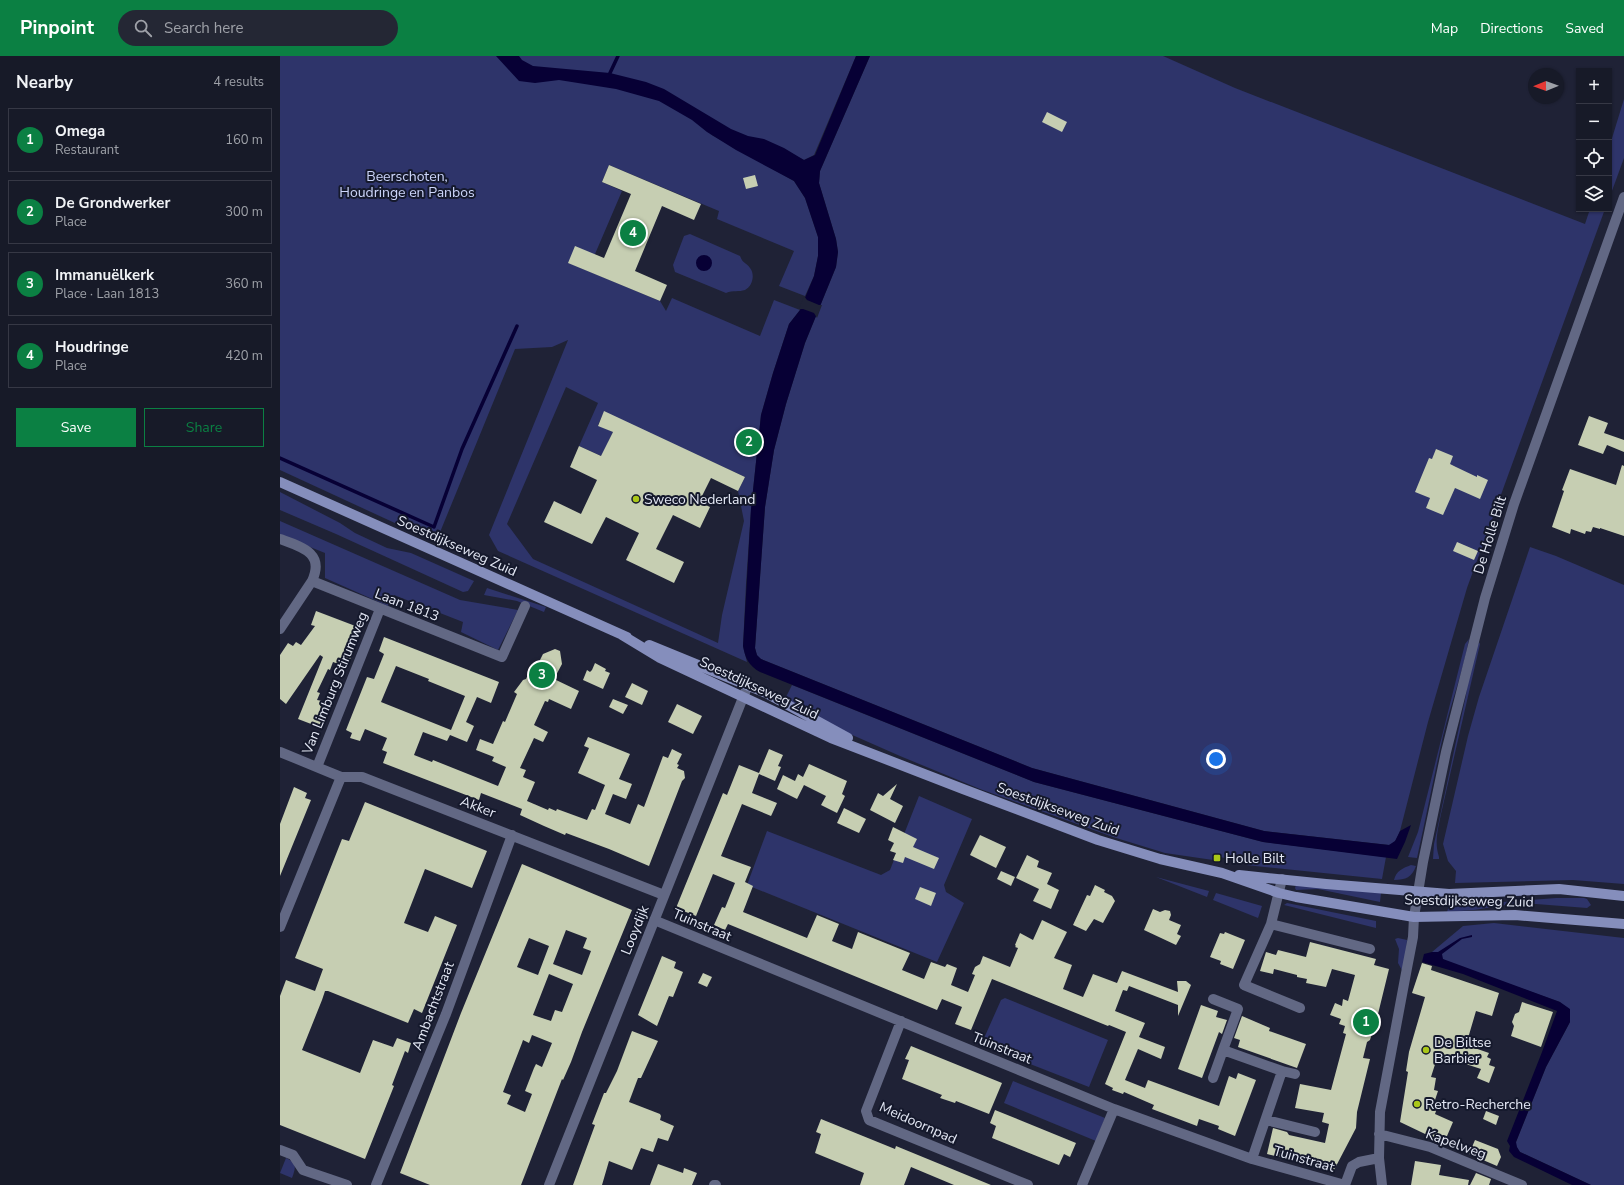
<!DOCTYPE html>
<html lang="en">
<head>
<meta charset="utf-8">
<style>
	body { margin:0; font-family:"Nunito Sans",sans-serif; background:#242734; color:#f1f3f6 }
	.controls { position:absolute; right:12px; top:12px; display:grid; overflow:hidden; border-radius:0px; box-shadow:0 1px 3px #0004 }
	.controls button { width:36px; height:36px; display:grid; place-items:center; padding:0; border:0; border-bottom:1px solid #363845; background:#171a28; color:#f1f3f6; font:20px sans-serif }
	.compass { position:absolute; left:1248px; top:12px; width:36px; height:36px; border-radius:50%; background:#171a28; box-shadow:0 1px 3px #0004; rotate:269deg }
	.you { position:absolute; left:936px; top:703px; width:14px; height:14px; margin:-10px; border:3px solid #fff; border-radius:50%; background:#1a73e8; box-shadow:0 0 0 6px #1a73e833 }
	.badge { display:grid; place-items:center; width:26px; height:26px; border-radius:50%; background:#0b8043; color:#fff; font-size:13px; font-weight:700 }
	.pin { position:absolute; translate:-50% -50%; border:2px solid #fff; box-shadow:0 1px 4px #0006 }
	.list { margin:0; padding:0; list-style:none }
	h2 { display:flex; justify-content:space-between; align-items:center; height:52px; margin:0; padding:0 16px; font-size:17px }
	h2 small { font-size:13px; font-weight:400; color:#9ea1a8 }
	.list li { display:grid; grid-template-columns:26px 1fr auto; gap:12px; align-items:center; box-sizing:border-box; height:64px; margin:0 8px 8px; padding:0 8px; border:1px solid #363845; border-radius:0px }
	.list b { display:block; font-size:15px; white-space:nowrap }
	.list p { margin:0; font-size:13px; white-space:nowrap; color:#9ea1a8 }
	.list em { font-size:13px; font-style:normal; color:#9ea1a8 }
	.actions { display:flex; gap:8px; padding:12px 16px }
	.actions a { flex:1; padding:9px 0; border:1px solid #0b8043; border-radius:0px; text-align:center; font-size:14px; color:#0b8043 }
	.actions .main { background:#0b8043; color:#fff }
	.icon { flex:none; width:22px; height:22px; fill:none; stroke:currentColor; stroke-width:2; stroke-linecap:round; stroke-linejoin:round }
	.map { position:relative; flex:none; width:1344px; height:1129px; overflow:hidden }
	header { display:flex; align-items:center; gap:24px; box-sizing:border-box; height:56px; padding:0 20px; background:#0b8043; color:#fff }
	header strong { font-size:19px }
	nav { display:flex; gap:22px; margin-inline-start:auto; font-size:14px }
	.search { width:280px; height:36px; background:#242734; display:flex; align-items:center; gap:10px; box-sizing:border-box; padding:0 14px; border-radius:22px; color:#9ea1a8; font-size:15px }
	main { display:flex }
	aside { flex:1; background:#171a28 }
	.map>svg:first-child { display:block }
	.green { fill:#2e346a; fill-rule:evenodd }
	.water { fill:#070035 }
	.pier { fill:#1f2236 }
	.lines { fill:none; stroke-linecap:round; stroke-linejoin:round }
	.stream { stroke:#070035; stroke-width:3.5 }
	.building { fill:#c6ceb2; fill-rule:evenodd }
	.minor { stroke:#626884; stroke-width:10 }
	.secondary { stroke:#858ebc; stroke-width:10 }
	.poi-dot { fill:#aac718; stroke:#15192c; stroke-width:1.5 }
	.labels { text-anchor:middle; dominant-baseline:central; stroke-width:4; stroke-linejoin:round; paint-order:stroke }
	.park-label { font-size:14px; fill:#cdd6fb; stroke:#15192c }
	.poi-label { font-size:14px; fill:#e4e8f5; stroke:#15192c; text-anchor:start }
	.street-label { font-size:14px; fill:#e4e8f5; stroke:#15192c }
</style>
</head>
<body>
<header>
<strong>Pinpoint</strong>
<div class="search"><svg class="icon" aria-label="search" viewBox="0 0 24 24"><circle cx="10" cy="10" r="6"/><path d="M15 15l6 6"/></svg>Search here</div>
<nav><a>Map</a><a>Directions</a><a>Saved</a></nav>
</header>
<main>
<aside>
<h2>Nearby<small>4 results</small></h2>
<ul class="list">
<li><span class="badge">1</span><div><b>Omega</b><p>Restaurant</p></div><em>160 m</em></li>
<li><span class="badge">2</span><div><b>De Grondwerker</b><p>Place</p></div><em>300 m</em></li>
<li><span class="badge">3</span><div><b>Immanuëlkerk</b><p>Place · Laan 1813</p></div><em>360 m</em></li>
<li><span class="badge">4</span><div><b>Houdringe</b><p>Place</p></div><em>420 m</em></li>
</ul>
<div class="actions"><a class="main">Save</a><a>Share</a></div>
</aside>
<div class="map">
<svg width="1344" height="1129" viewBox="0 0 1344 1129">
	<rect width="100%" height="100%" fill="#1f2236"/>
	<path class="green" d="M0 0H576L534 99 524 104 518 101 430 78 514 125 525 142 538 181V200L534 220 525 240 499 230 514 195 437 163 439 155 329 109 322 126 342 135 315 198 289 207 380 245 386 255 392 242 480 280 494 244 520 254 509 268 493 317 481 359 471 453 466 528 463 590 467 606 218 495 209 479 288 284 272 291 235 293 156 486 0 414ZM286 331 318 347 299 390 339 408 328 386 333 376 318 369 324 356 465 421 458 435 464 465 442 559 438 587 253 503 227 468Z
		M590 0H883L955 32 1305 168 1310 153H1325L1187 532 1148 666 1120 775C1117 782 1116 787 1109 789L984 775 752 712 481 603 477 600 475 592 485 451 494 394 506 348 525 287 556 211 558 196 556 183 539 127 540 115Z
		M1344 43V102L1329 143V92Z
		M410 178 460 200C463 208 466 206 470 212 475 218 473 230 465 234 459 236 453 234 446 237L395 216 393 209 404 180Z
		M0 436 60 467 75 477 107 492 131 497 194 525 188 535 183 536 56 478 0 454Z
		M0 465 180 544 238 554 218 594 181 576 183 566 114 539 108 550 45 522V497L0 479Z
		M1250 491 1276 500 1344 529V828L1293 824 1175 827 1176 815 1168 805 1163 788 1188 680 1199 641Z
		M207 532 266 551 264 556 237 545 204 539Z
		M1189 583C1183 616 1171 647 1163 680 1154 720 1146 761 1137 802L1128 801 1138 776 1185 588Z
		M1199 586 1200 588 1161 758C1158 773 1154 786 1159 801V803H1153L1154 788 1186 639C1188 621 1192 602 1199 586Z
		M512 629 754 726 983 786 1106 801 1102 823 966 809V806L935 800 933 804 885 797 833 781 700 733 620 700 561 674 505 643Z
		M639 740 692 763 664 829 666 836 684 847 657 906 467 829 487 775 601 819 610 814Z
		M1131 809 1136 810C1132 821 1126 824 1114 824 1116 815 1123 812 1131 809Z
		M876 821 929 835 927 841Z
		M1016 829 1101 837 1100 846 1038 833 1016 834 1015 832Z
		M936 837 982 850 978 862 933 844Z
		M1276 842H1304L1307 843 1311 849 1307 852 1256 848H1232L1194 854 1167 856 1170 847 1223 846Z
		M1007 847 1096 865V872L1004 849Z
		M1214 867 1344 882V1129H1311L1240 1096 1236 1091V1086L1266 1011 1290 966 1280 946 1169 907 1152 896 1183 870Z
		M1118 882 1127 884 1126 900 1123 916 1118 907 1119 893 1115 883Z
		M725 942 828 984 809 1031 701 989 721 944Z
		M733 1025 825 1062 816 1085 724 1047Z
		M6 1102C17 1107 16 1111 12 1122L0 1117Z"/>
	<path class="water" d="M216 0H239L242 4 253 10 330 17 366 26 384 33 451 73 468 80 484 83 504 92 524 104 535 99 576 0H590L540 115 539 127 556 183 558 196 556 211 525 287 506 348 494 394 485 451 475 592 477 599 481 603 752 712 984 775 1109 789 1115 785 1120 775 1131 769 1125 786 1117 803 983 786 754 726 480 616C469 610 465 602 463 590L471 453 481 359 493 317 509 268 520 254 534 220 538 200V181L525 142 514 125 456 94 427 76 412 64 379 45 336 33 279 24 255 27 239 25Z
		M416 207a8 8 0 1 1 16 0a8 8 0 1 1-16 0Z
		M1192 879V881L1182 883 1162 898 1163 903 1280 946 1290 953V966L1266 1011 1236 1086 1237 1091 1240 1096 1311 1129H1292L1234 1101 1229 1095 1230 1090 1227 1085 1262 996 1277 955 1183 918 1142 906 1144 898 1152 896H1158L1180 882Z"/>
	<path class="pier" d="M524 240 527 244 539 249H542L537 262 534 257 523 253H519Z"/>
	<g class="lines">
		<path class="stream" d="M330 17 338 0
			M0 402 154 471 182 393 237 270"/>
	</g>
	<path class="building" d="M767 56 787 66 782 76 762 66Z
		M329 109 421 148 414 164 382 150 355 215 387 229 380 245 288 207 295 190 324 202 351 138 322 126Z
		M475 119 478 130 466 133 463 122Z
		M324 355 465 421 458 435 431 422 419 446 430 451 420 472 393 459 376 493 404 506 394 527 346 504 359 477 326 461 312 488 264 466 274 445 301 458 317 424 290 411 299 390 321 400 333 376 318 370Z
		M1309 360 1328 367 1324 377 1344 384V396L1327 389 1323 398 1298 389Z
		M1156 393 1173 400 1170 408 1176 411 1197 421V419L1208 424 1200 443 1175 432 1163 459 1146 452 1150 442 1135 436 1149 402 1152 403Z
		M1342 409 1344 410V480L1320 472V473L1313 471 1311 476 1306 475 1305 478 1291 473 1290 478 1272 471 1284 435 1282 434 1290 413 1336 429Z
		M1177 486 1198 495 1194 504 1173 495Z
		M36 555 78 571 74 582 78 583 67 611 53 606 50 614 48 613 37 636 40 637 37 644 42 645 40 650 46 653 39 671 18 663 43 601 40 599 6 648 0 643V599L8 587 13 590 16 586 21 589 35 570 31 569Z
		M104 581 219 626 211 647 197 641 186 666 194 670 187 686 170 679 167 685 143 676 134 699 152 706 153 704 218 730 226 711 212 705 214 701 196 694 200 683 213 688 223 665 225 666 237 638 234 636 243 624 246 623 251 612 255 614 263 598 275 593 280 595 282 608 274 623 299 635 291 653 269 643 268 646 265 645 254 669 268 676 263 686 254 682 240 712 246 714 243 721 255 726 247 745 268 754 269 752 276 755 277 753 307 764 312 753 315 754 325 729 298 717 309 692 304 690 308 681 350 698 339 723 352 728 346 743 333 738 325 758 350 768 358 748 364 751 383 700 388 702 392 693 402 698 397 708 399 709 397 712 404 715 405 722 402 725 369 810 329 793 286 777 285 779 264 770 240 759 242 753 201 737 199 744 103 707 107 696 102 694 107 682 85 673 80 685 70 682 72 677 66 674 87 621 94 623 104 598 99 595ZM116 610 149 623 148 625 185 640 171 674 101 646Z
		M315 607 326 613 325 615 330 617 323 633 303 624 307 614 310 616 312 614Z
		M352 627 368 635 362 649 345 641Z
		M333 643 348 649 343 658 329 651Z
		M397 648 422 660 413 678 388 666Z
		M489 693 503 699 498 710 501 711 495 725 479 718 472 737 497 747 492 758 491 760 462 748 441 800 471 811 465 826 473 830 463 856 527 882 537 859 559 868 552 885 572 893 578 876 630 897 622 914 644 923 651 906 665 911 667 908 677 912 671 929 688 936 695 919 692 918 695 911 700 908 703 900 730 911 738 892 735 891 736 890 735 889 740 877 753 884 762 864 787 876 774 902 792 909 783 933 803 941 813 918 837 927 842 915 898 936 897 925H906L911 929 898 960V949L849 930 847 935 843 934 835 955 865 967 859 981 885 991 881 1003 858 993 845 1024 865 1032 868 1024 939 1050 949 1020 956 1023 958 1017 976 1024 955 1080 938 1073 939 1070 919 1063 917 1070 872 1053 874 1049 844 1036 843 1038 832 1034 833 1032 825 1028 846 976 829 969 828 970 712 923 691 974 675 968 682 951 662 943 657 954 448 868 445 874 434 869 442 851 445 852 455 827 433 818 416 860 396 852 443 737 447 739 459 709 479 717Z
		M529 708 567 725 562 738 565 740 557 757 541 749 546 740 524 729 517 743 497 733 503 719 515 725 518 718 523 721Z
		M617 728 610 743 623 750 615 767 590 754 598 737 603 740Z
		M14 731 27 737 25 742 31 744 0 820V768Z
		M85 746 207 795 192 832 145 813 124 867 148 876 155 860 177 869 142 957 134 953 128 967 48 935H45L42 944 22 994 80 1017 93 984 113 991 117 982 131 987 128 997 125 995 112 1029 114 1030 85 1103 0 1069V940L6 924 35 935 43 913 15 902 62 783 69 785Z
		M564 752 586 763 579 777 557 767Z
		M613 771 637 783 633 791 659 802 654 813 625 801 623 807 613 804 616 797 610 795 614 787 608 784Z
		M700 779 726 791 716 812 690 799Z
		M747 799 759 805 757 811 772 817 767 828 779 834 771 853 753 845 759 833 736 822Z
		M242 808 352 854 302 976 291 1006 283 1024 282 1023 241 1129H150L120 1117 181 957ZM286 874 307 882 303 892 311 895 302 919 273 908ZM249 882 269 890 258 919 237 911ZM269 918 293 928 282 956 275 954 271 965 253 959ZM252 979 272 987 262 1011 256 1008 254 1012 245 1035 252 1038 245 1056 227 1048 231 1039 223 1036 242 987 243 984 249 987Z
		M721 815 735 821 731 830 717 823Z
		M815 829 825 834 824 836 832 840 835 845 823 867 814 863 806 875 793 869 807 839 810 840Z
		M640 831 656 837 651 850 635 843Z
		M873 853 880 856 885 854 890 855 891 859 889 864 901 869 897 878 901 880 896 889 864 874Z
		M945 876 965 884 953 913 940 908 941 905 930 901 940 877 944 878Z
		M1030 886 1096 903 1094 909 1109 913 1098 958 1090 984 1087 986 1083 1002 1090 1003 1077 1056 1076 1072 1054 1114 987 1098 993 1072 1007 1076 1009 1079 1045 1087 1049 1068 1042 1066 1044 1057 1015 1052 1020 1028 1051 1034 1066 978 1063 977 1065 970 1059 968 1061 963 1050 959 1055 947 1062 950 1063 943 1068 945 1075 919 1052 913 1046 931 1026 927 1027 923 1017 921V919L994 913 993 918 980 915 986 896 996 899 998 894 1026 901Z
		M382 900 396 906 394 912 403 916 393 941 389 940 377 970 358 959Z
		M1142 907 1152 910 1151 914 1219 937 1212 960 1196 955 1186 989 1209 997 1207 1001 1211 1003 1209 1009 1215 1011 1209 1027 1197 1022 1201 1013 1158 999 1151 1021 1156 1022 1154 1034 1158 1035 1152 1053 1156 1055 1155 1058 1173 1066 1164 1087 1120 1066 1128 1016 1126 1015 1129 996 1145 941 1132 937Z
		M423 917 432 921 427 931 418 927Z
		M1242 946 1273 956 1261 991 1231 980 1234 970 1232 966 1235 958 1239 956Z
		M921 949 938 955 936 961 947 964 942 978 939 976 922 1022 898 1013Z
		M962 960 990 972 989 975 1026 988 1017 1012 958 991 960 984 954 982Z
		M352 975 378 985 361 1022H358L349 1046 380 1058 381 1060 380 1064 394 1070 388 1085 378 1082 373 1096 361 1092 352 1114 329 1105 322 1129H293L315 1069 312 1068 324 1037H326L337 1015Z
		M631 990 722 1027 709 1058 676 1045 675 1047 660 1042 662 1039 622 1023 629 1004 625 1003Z
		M715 1054 796 1087 790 1101 784 1098 779 1109 712 1082 716 1070 710 1067Z
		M1206 1055 1219 1060 1216 1069 1203 1063Z
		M541 1063 615 1093 616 1090 711 1129H674L631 1111 624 1129H580L584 1117 535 1097 541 1078 536 1076Z
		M1195 1084 1218 1093 1221 1101 1217 1110 1189 1098Z
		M1135 1105 1161 1109 1159 1119 1189 1124 1188 1129H1131Z
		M378 1108 403 1117 404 1112 417 1117 412 1129H370Z
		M1196 1117 1211 1123 1209 1129H1190Z"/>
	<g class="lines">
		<path class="minor" d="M0 483C22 491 45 497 32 525L222 601 245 550
			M0 573 32 525
			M0 696 61 721H82L384 839
			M37 711 100 553
			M1002 823 991 868 964 929 1020 952
			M374 864 834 1053 972 1103 1065 1129
			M991 868 1090 893
			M0 871 61 721
			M933 943 958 953 943 994 1002 1015 972 1103
			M621 965 586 1055 589 1064 748 1129
			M1002 1015 1015 1018
			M933 1022 943 994
			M986 1064 1035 1076
			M1099 1078 1150 1091 1242 1129
			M0 1094 13 1099 23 1114 67 1129
			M96 1129 166 958 232 779
			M269 1129 468 629
			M434 1129H436
			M802 1129 834 1053
			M1065 1129 1072 1110 1079 1106 1099 1102
			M1102 1129 1099 1102 1100 1056 1127 912 1133 881 1134 861 1143 806 1166 696 1205 542 1234 448 1344 141"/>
		<path class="secondary" d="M0 426 347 581
			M342 579 380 602 551 682 683 733 818 784 880 803 942 817 999 837 1016 841 1134 861 1235 859 1344 868
			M369 589 484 636 568 682
			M959 819 1046 828 1169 838 1279 833 1344 840"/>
	</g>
	<g class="poi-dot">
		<circle cx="356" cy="443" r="4"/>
		<rect x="933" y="798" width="8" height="8" rx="2"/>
		<circle cx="1146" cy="994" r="4"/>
		<circle cx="1137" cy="1048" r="4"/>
	</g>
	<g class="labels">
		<g class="park-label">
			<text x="127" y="120">Beerschoten,<tspan x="127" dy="16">Houdringe en Panbos</tspan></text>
		</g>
		<g class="poi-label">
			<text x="364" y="443">Sweco Nederland</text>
			<text x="945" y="802">Holle Bilt</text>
			<text x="1154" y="986">De Biltse<tspan x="1154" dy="16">Barbier</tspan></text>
			<text x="1145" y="1048">Retro-Recherche</text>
		</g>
		<g class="street-label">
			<text transform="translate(1210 479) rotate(-73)">De Holle Bilt</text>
			<text transform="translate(177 490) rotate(24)">Soestdijkseweg Zuid</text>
			<text transform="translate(127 549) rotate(21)">Laan 1813</text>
			<text transform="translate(55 627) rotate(-68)">Van Limburg Stirumweg</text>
			<text transform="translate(479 632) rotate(25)">Soestdijkseweg Zuid</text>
			<text transform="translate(198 751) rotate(21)">Akker</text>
			<text transform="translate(778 753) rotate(20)">Soestdijkseweg Zuid</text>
			<text transform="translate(1189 845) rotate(1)">Soestdijkseweg Zuid</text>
			<text transform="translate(422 869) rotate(23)">Tuinstraat</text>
			<text transform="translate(355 874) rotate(-68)">Looydijk</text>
			<text transform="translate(153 950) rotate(-69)">Ambachtstraat</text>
			<text transform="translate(722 992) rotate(22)">Tuinstraat</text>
			<text transform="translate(638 1067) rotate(24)">Meidoornpad</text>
			<text transform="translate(1176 1088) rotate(20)">Kapelweg</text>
			<text transform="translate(1024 1103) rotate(16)">Tuinstraat</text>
		</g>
	</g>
</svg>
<div class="controls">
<button>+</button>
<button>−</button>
<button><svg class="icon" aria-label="locate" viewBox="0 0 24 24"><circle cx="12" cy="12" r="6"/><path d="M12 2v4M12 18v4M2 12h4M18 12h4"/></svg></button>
<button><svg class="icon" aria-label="layers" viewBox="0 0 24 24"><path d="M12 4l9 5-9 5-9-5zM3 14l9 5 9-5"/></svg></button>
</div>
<svg class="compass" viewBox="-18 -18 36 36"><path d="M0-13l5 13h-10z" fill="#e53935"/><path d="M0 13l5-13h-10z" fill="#9ea1a8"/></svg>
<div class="you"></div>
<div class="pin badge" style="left:1086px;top:966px">1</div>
<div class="pin badge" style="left:469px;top:386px">2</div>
<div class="pin badge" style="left:262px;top:619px">3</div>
<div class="pin badge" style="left:353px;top:177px">4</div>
</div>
</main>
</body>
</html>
